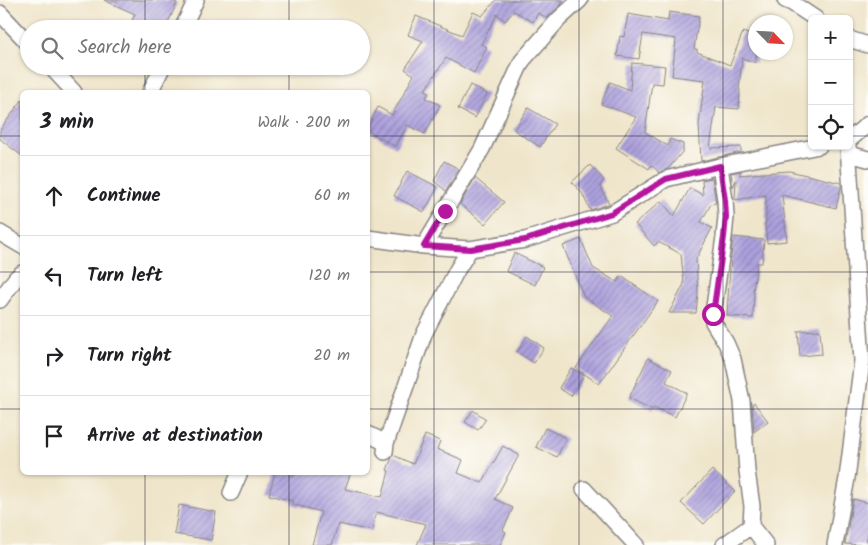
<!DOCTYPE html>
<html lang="en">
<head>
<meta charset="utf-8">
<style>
	body { margin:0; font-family:Kalam,sans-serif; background:#f2f2f2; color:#202124 }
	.controls { position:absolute; right:15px; top:15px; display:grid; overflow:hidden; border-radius:8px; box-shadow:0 1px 4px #0004 }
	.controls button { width:45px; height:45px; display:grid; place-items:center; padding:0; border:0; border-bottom:1px solid #e0e0e0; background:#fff; color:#202124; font:25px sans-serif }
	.compass { position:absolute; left:748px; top:15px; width:45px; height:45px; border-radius:50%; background:#fff; box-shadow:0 1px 4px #0004; rotate:115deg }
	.stop { position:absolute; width:15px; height:15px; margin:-11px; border:4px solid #b5179e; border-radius:50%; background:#fff }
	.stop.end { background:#b5179e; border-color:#fff; box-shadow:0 1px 5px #0008 }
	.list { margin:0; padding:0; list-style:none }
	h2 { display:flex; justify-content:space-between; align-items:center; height:65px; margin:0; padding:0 20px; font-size:21px }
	h2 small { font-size:16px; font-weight:400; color:#757577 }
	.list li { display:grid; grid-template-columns:32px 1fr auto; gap:15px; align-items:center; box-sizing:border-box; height:80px; padding:0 20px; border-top:1px solid #e0e0e0 }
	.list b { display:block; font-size:19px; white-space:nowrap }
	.list em { font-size:16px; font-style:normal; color:#757577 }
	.icon { flex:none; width:28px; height:28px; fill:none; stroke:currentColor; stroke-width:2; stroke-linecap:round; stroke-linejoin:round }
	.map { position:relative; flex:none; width:868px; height:545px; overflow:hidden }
	.search { position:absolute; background:#fff; box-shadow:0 1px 4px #0004; left:20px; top:20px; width:350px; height:55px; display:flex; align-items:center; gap:12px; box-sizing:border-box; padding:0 18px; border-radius:28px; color:#757577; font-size:19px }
	.panel { position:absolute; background:#fff; box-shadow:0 1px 4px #0004; left:20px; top:90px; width:350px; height:385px; border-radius:8px }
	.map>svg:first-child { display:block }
	.building { fill:url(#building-hatch) }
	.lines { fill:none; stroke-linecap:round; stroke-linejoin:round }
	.street-casing { stroke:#888482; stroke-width:18 }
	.street { stroke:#fff; stroke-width:15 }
	.route { stroke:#b5179e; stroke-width:6 }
	.grid { fill:none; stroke:#22223b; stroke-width:1; stroke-opacity:0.55 }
</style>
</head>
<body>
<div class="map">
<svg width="868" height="545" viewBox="0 0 868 545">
	<defs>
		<pattern id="building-hatch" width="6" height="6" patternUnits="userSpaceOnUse" patternTransform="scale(1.25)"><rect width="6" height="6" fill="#ada1dd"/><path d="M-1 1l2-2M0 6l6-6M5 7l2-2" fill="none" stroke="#8c83b4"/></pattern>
	</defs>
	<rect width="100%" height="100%" fill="#fdfcf7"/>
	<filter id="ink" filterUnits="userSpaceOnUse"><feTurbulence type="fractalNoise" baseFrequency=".02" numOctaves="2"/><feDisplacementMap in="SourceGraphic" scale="10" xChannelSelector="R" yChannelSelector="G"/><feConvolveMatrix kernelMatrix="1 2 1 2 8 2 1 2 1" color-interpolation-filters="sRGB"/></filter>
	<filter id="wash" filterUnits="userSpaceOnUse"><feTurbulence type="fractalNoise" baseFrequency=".0096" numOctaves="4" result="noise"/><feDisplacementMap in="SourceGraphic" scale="20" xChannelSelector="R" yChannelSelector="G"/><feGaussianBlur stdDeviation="1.12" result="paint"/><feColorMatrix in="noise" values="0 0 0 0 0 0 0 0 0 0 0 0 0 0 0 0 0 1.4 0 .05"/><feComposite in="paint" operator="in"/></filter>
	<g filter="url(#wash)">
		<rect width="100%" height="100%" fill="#efe5ca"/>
		<g id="blocks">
			<path class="building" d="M104 0H169L177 3 165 29H143L131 23 135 14Z
				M496 0H563L560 6 547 18 538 13 533 22 514 11 505 21 497 14 481 44 487 47 474 73 446 58 425 90 429 92 426 98 440 105 425 134 407 125 396 147 368 131V128L378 107 392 115 414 75 405 69 423 41 408 35 416 16 462 35 473 12 482 16Z
				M669 12 699 16 694 49H697V52L730 65 743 32 756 37V63L742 58 739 89 740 90 739 109 716 107 710 148 741 147V152L701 161 699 124 705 80 672 76 676 39 643 34 639 59 617 56 620 36 624 37 628 14 668 21Z
				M632 63 665 66 663 84 652 83 645 132 668 146 670 139 683 144V151L668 169 658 173V171L651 165 649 169 616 148 636 117 601 104 610 82 630 90Z
				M470 85 487 94 475 118 458 109Z
				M22 100V156L0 139V130Z
				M528 108 555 124 540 147 514 130Z
				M444 161 459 169 446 191 434 181Z
				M590 165 604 180 600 185 609 204 590 210 582 193 572 182Z
				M407 171 438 187 424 212 394 196Z
				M741 171 739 175 789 171 841 183V187L836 208 782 195 787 241 767 243 765 223H766V195L735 200 736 180 733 187 731 173Z
				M475 178 504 202 485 224 460 204Z
				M712 178 716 203 711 204 701 222 712 228 696 259 698 293 696 313H669L684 284 681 254 658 242 654 246 635 224 661 201 674 216 690 188 703 195 702 180Z
				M733 237 764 240 762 263H757L753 291H754L753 318 727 316 729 281 731 261H730L731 257Z
				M581 239 593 268 617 282 621 276 658 301 599 384 576 368 613 316 584 297 563 246Z
				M514 253 543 267 535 285 506 271Z
				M820 330 822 354 800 356 798 331Z
				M527 336 544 348 534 363 517 352Z
				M648 358 672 370 666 382 687 393 675 417 654 407 653 410 629 398Z
				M571 368 584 375 571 396 559 388Z
				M754 403 768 421 754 432 752 405Z
				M473 410 486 419 478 430 465 422Z
				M545 428 566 438 557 457 536 447Z
				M425 435 440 441 437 449 463 460 458 473 482 483 503 446 519 455 495 499 513 508 503 530 506 532 500 545H417L426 524 376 512 372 531 338 524 332 545H312L321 512 292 504 293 501 269 495 275 472H281L294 476 295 472H351L345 489 382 497 389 471 387 470 393 455 413 464Z
				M712 470 735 491 704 524 681 503Z
				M853 499 868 503V534L865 545 845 544Z
				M179 505 216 512 211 540 174 534Z"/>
		</g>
	</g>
	<g filter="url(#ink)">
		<use href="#blocks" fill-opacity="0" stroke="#888482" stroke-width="1"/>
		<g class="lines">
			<g class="street-casing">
				<path id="street" d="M785 0 792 3 816 19
					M0 13 29 44
					M182 29 196 0
					M849 39 868 45
					M50 66 74 92
					M150 92 163 66
					M849 140 868 124
					M849 154 868 159
					M720 166 725 200 726 217 724 237 713 314V322L726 343 733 359 742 401 747 471 752 506 751 526 766 545
					M0 233 22 246
					M368 238 424 246 470 249 525 240 612 213 666 179 720 166 819 146
					M424 246 482 149 522 61 559 19 580 0
					M0 300 16 278 22 273
					M368 434 386 443
					M385 452 386 443 424 334 457 270 470 249
					M584 489 636 545
					M231 493 240 472
					M724 545 751 526
					M835 545 847 478 862 361 848 146"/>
			</g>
			<use href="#street" class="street"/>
		</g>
	</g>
	<g class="lines" filter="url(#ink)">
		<path class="route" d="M445 211 424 246 470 249 525 240 612 213 666 179 720 166 725 200 726 217 724 237 713 314"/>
	</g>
	<path class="grid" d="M145 0V29M289 0V29M434 0V545M579 0V545M723 0V545M145 66V92M289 66V92M0 136H22M368 136H812M849 136H868M0 272H22M368 272H868M0 409H22M368 409H868M145 472V545M289 472V545"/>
</svg>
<div class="controls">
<button>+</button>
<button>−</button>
<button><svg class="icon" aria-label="locate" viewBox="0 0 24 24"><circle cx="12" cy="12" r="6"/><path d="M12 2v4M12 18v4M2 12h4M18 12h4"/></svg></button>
</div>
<svg class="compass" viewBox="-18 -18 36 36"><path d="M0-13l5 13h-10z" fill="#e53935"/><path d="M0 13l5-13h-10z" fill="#757577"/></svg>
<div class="stop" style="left:713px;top:314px"></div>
<div class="stop end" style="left:445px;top:211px"></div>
<div class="search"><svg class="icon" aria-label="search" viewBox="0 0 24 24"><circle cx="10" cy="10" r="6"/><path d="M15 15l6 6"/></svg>Search here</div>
<section class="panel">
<h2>3 min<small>Walk · 200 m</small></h2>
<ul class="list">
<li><svg class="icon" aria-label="ahead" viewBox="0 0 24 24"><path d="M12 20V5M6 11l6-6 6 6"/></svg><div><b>Continue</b></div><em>60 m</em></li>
<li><svg class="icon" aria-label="left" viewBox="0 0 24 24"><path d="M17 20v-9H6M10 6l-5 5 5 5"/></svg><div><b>Turn left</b></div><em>120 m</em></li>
<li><svg class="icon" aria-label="right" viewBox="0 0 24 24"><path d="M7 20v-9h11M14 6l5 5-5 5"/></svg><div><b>Turn right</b></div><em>20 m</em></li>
<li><svg class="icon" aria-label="arrive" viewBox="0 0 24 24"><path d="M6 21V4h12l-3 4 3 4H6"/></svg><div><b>Arrive at destination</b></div></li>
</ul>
</section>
</div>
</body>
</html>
